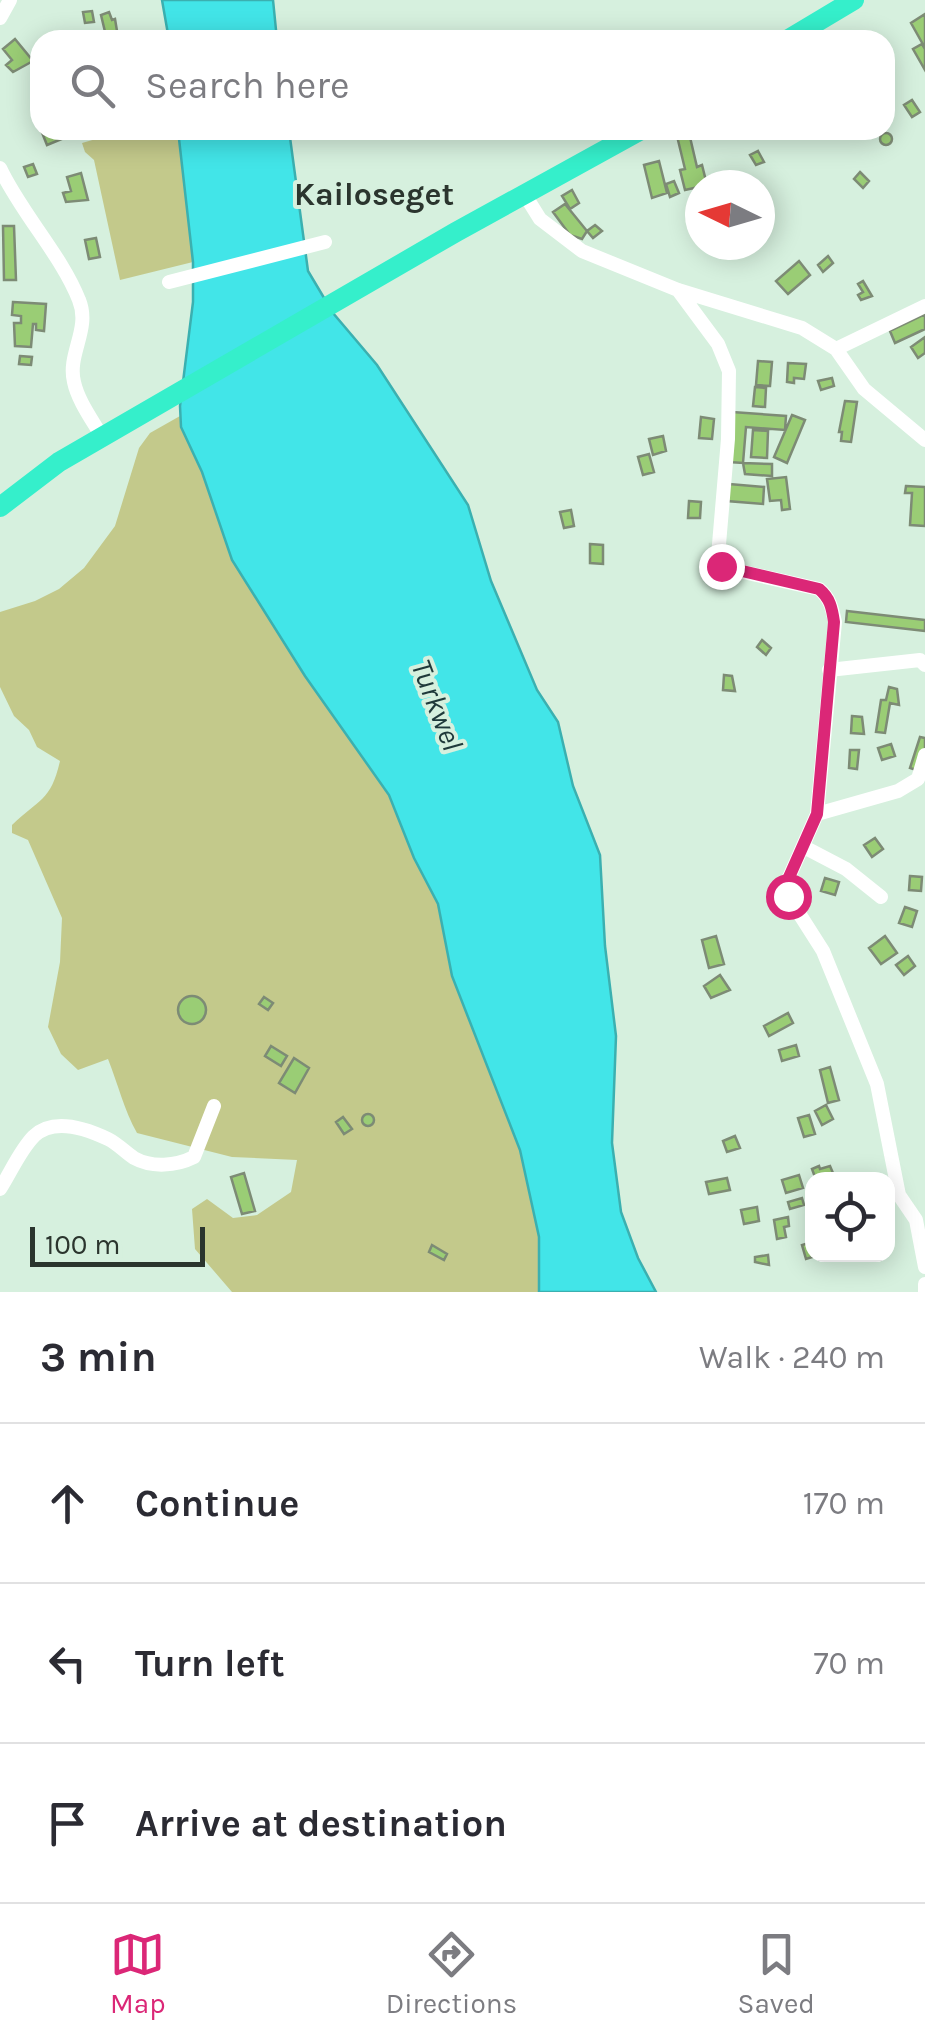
<!DOCTYPE html>
<html lang="en">
<head>
<meta charset="utf-8">
<style>
	body { margin:0; font-family:Karla,sans-serif; background:#f7f7f7; color:#2b2b33 }
	.controls { position:absolute; right:30px; bottom:30px; display:grid; overflow:hidden; border-radius:20px; box-shadow:0 5px 25px #0003 }
	.controls button { width:90px; height:90px; display:grid; place-items:center; padding:0; border:0; border-bottom:2px solid #e1e1e2; background:#fff; color:#2b2b33; font:50px sans-serif }
	.compass { position:absolute; left:685px; top:170px; width:90px; height:90px; border-radius:50%; background:#fff; box-shadow:0 5px 25px #0003; rotate:275deg }
	.scale { position:absolute; left:30px; bottom:25px; width:175px; box-sizing:border-box; padding-left:10px; border:5px solid #2b352e; border-top:0; font-size:28px; line-height:35px; white-space:nowrap; color:#2b352e; -webkit-text-stroke:8px #d6f0de; paint-order:stroke }
	.stop { position:absolute; width:30px; height:30px; margin:-22px; border:8px solid #db2777; border-radius:50%; background:#fff }
	.stop.end { background:#db2777; border-color:#fff; box-shadow:0 2px 10px #0008 }
	.list { margin:0; padding:0; list-style:none }
	h2 { display:flex; justify-content:space-between; align-items:center; height:130px; margin:0; padding:0 40px; font-size:42px }
	h2 small { font-size:32px; font-weight:400; color:#7c7c81 }
	.list li { display:grid; grid-template-columns:65px 1fr auto; gap:30px; align-items:center; box-sizing:border-box; height:160px; padding:0 40px; border-top:2px solid #e1e1e2 }
	.list b { display:block; font-size:38px; white-space:nowrap }
	.list em { font-size:32px; font-style:normal; color:#7c7c81 }
	.icon { flex:none; width:55px; height:55px; fill:none; stroke:currentColor; stroke-width:2; stroke-linecap:round; stroke-linejoin:round }
	.map { position:relative; flex:none; width:925px; height:1292px; overflow:hidden }
	.search { position:absolute; background:#fff; box-shadow:0 5px 25px #0003; left:30px; right:30px; top:30px; height:110px; display:flex; align-items:center; gap:25px; box-sizing:border-box; padding:0 35px; border-radius:30px; color:#7c7c81; font-size:38px }
	.sheet { height:610px; background:#fff }
	nav { display:flex; justify-content:space-around; align-items:center; box-sizing:border-box; height:140px; border-top:2px solid #e1e1e2; background:#fff; font-size:28px; color:#7c7c81 }
	nav a { display:grid; justify-items:center; gap:5px }
	nav .on { color:#db2777 }
	.map>svg:first-child { display:block }
	.green { fill:#c3c98b }
	.water { fill:#42e5e8; stroke:#3bb0b0; stroke-width:2.5 }
	.building { fill:#9acd75; stroke:#7d8b75; stroke-width:2.5 }
	.lines { fill:none; stroke-linecap:round; stroke-linejoin:round }
	.minor { stroke:#fff; stroke-width:14 }
	.highway { stroke:#35efcb; stroke-width:20 }
	.route { stroke:#db2777; stroke-width:12 }
	.labels { text-anchor:middle; dominant-baseline:central; stroke-width:8; stroke-linejoin:round; paint-order:stroke }
	.water-label { font-size:30px; font-style:italic; fill:#1f393a; stroke:#d6f0de }
	.quarter-label { font-size:32px; font-weight:bold; fill:#2b352e; stroke:#d6f0de }
</style>
</head>
<body>
<div class="map">
<svg width="925" height="1292" viewBox="0 0 925 1292">
	<rect width="100%" height="100%" fill="#d6f0de"/>
	<path class="green" d="M127 130H178L193 262 120 280 94 160 85 152 82 143Z
		M180 416 181 427 202 472 305 676 389 795 414 858 438 904 452 976 520 1150 539 1237V1292H232L195 1249 192 1209 207 1199 233 1218 257 1215 291 1192 297 1160 232 1157 137 1133C124 1110 118 1084 108 1059L78 1070 61 1054 48 1027 60 962 62 918 28 840 12 833V825C39 799 51 801 60 761L37 747 29 730 14 716 0 687V612L35 601 59 589 84 568 115 526 139 448 150 433Z"/>
	<path class="water" d="M162 0H273L277 40H169Z
		M178 130H289L308 271 333 313 377 365 468 505 491 581 537 690 558 722 573 786 600 855 605 946 616 1036 612 1143 621 1212 638 1258 656 1292H539V1237L520 1150 452 976 438 904 414 858 389 795 305 676 232 560 202 472 181 427 180 406 193 302V262Z"/>
	<path class="building" d="M92 11 94 22 85 23 83 12Z
		M109 12 112 20 115 19 118 37 121 36 122 40H107L101 15Z
		M925 14V48L911 23Z
		M15 39 33 61 13 72 6 65 12 60 3 49Z
		M922 44 925 49V70L913 49Z
		M912 100 920 112 912 117 904 105Z
		M41 130H61L64 138 47 145Z
		M880 139a6 6 0 1 1 12 0a6 6 0 1 1-12 0Z
		M689 133 697 167 702 165 707 185H700V191L695 192 694 188 685 190 680 170 685 169 677 136Z
		M758 151 764 162 756 165 750 155Z
		M659 161 667 193 652 198 644 165Z
		M33 164 37 174 28 177 24 167Z
		M860 172 869 181 863 188 854 179Z
		M81 173 88 200 66 202 63 193 71 191 67 177Z
		M674 181 679 193 670 197 666 184Z
		M572 190 579 203 570 209 562 196Z
		M565 204 587 231 582 239 570 235 553 212Z
		M595 225 602 231 593 238 587 231Z
		M3 226H14L16 280H4Z
		M96 238 100 257 89 259 85 240Z
		M828 256 833 263 823 272 818 265Z
		M799 261 810 275 788 294 776 281Z
		M863 281 872 296 861 300 858 295 863 292 858 284Z
		M13 302 46 304 44 331 36 330V324H33L31 347 15 346 14 323H21V316L12 315Z
		M925 314V329L895 343 890 331Z
		M925 337V353L918 358 911 347Z
		M20 356 32 357 31 365 19 364Z
		M758 361 772 362 770 386 756 385Z
		M788 363 806 364 804 379 794 378V383L787 382Z
		M832 378 834 386 821 390 818 381Z
		M755 387 766 388 765 407 753 406Z
		M845 401 857 402 851 442 841 441 842 432H839Z
		M732 412 786 416 785 430 746 427 743 463 729 462Z
		M792 415 805 420 787 463 774 457Z
		M701 417 714 419 712 439 699 438Z
		M753 430 768 431 767 458 751 457Z
		M663 436 666 451 653 455 649 439Z
		M649 454 654 472 643 475 638 457Z
		M743 463 772 464V476L745 474Z
		M786 477 790 509 782 510 781 500 770 501 767 479Z
		M729 484 764 487 763 504 727 501Z
		M906 486 925 487V526L910 525 912 493H905Z
		M689 501 701 502 700 518H688Z
		M571 510 574 526 564 528 560 512Z
		M590 544 603 545V564L590 563Z
		M847 611 925 620V631L846 622Z
		M762 640 771 648 766 655 757 647Z
		M724 675 732 676 735 691 723 690Z
		M889 687 897 689 899 705 890 703 885 733 876 732 881 700H886Z
		M852 716 862 717 864 734 851 733Z
		M920 737 925 738V754L916 770 910 768Z
		M891 744 895 756 882 760 878 748Z
		M850 750H859L857 769 849 768Z
		M875 838 883 849 872 857 864 845Z
		M910 876 922 877 921 891 909 890Z
		M825 878 839 882 835 895 821 891Z
		M905 907 917 911 912 927 899 923Z
		M716 936 724 964 709 968 702 940Z
		M885 936 897 953 881 964 869 948Z
		M908 956 915 966 904 975 896 965Z
		M720 975 730 990 711 998 704 986Z
		M178 1010a14 14 0 1 1 28 0a14 14 0 1 1-28 0Z
		M264 997 273 1003 268 1010 259 1004Z
		M788 1013 793 1023 769 1036 764 1026Z
		M796 1045 799 1056 782 1061 779 1050Z
		M271 1046 287 1056 281 1066 265 1056Z
		M294 1058 309 1068 295 1093 279 1083Z
		M830 1067 839 1100 828 1103 820 1070Z
		M826 1105 833 1119 822 1125 815 1111Z
		M362 1120a6 6 0 1 1 12 0a6 6 0 1 1-12 0Z
		M809 1115 815 1134 804 1137 798 1118Z
		M343 1117 352 1129 344 1134 336 1122Z
		M735 1136 740 1148 727 1152 723 1141Z
		M819 1166 820 1169 830 1166 833 1173 823 1177 824 1180H816L812 1169Z
		M244 1173 255 1211 242 1214 231 1177Z
		M799 1175 803 1188 786 1193 782 1180Z
		M727 1178 730 1190 709 1194 706 1182Z
		M802 1198 804 1205 790 1209 788 1202Z
		M757 1207 759 1221 744 1224 741 1210Z
		M788 1217 789 1226 784 1227 786 1237 777 1239 774 1220Z
		M812 1242V1254H822L806 1259 802 1245Z
		M432 1245 447 1254 444 1260 429 1252Z
		M768 1255 769 1265 755 1262V1257Z"/>
	<g class="lines">
		<path class="minor" d="M0 18 10 0
			M0 168C21 213 62 256 79 300 91 329 67 354 74 382 78 401 93 421 102 437
			M525 195 540 219 582 251 678 290 802 328 836 349 864 389 925 440
			M169 282 325 242
			M678 290 718 344 729 371 728 439 718 556 721 567 819 589C830 598 832 608 835 622L817 814 786 884 788 896 823 951 877 1084 899 1195 916 1220 925 1267
			M836 349 925 306
			M829 670 920 660 925 665
			M817 814 898 791 918 779 925 755
			M804 847 846 869 881 897
			M0 1189C11 1172 20 1150 34 1136 54 1117 87 1129 108 1139 118 1144 125 1152 134 1158 152 1168 176 1166 194 1157L214 1106
			M925 1292V1284"/>
		<path class="highway" d="M787 40 854 0
			M0 507 59 462 456 232 641 130"/>
	</g>
	<g class="lines">
		<path class="route" d="M721 566 819 589C830 598 832 608 834 622L817 814 786 884 788 896"/>
	</g>
	<g class="labels">
		<g class="water-label">
			<text transform="translate(437 705) rotate(69)">Turkwel</text>
		</g>
		<g class="quarter-label">
			<text x="374" y="194">Kailoseget</text>
		</g>
	</g>
</svg>
<div class="controls">
<button><svg class="icon" aria-label="locate" viewBox="0 0 24 24"><circle cx="12" cy="12" r="6"/><path d="M12 2v4M12 18v4M2 12h4M18 12h4"/></svg></button>
</div>
<svg class="compass" viewBox="-18 -18 36 36"><path d="M0-13l5 13h-10z" fill="#e53935"/><path d="M0 13l5-13h-10z" fill="#7c7c81"/></svg>
<div class="scale">100 m</div>
<div class="stop" style="left:788px;top:896px"></div>
<div class="stop end" style="left:721px;top:566px"></div>
<div class="search"><svg class="icon" aria-label="search" viewBox="0 0 24 24"><circle cx="10" cy="10" r="6"/><path d="M15 15l6 6"/></svg>Search here</div>
</div>
<section class="sheet">
<h2>3 min<small>Walk · 240 m</small></h2>
<ul class="list">
<li><svg class="icon" aria-label="ahead" viewBox="0 0 24 24"><path d="M12 20V5M6 11l6-6 6 6"/></svg><div><b>Continue</b></div><em>170 m</em></li>
<li><svg class="icon" aria-label="left" viewBox="0 0 24 24"><path d="M17 20v-9H6M10 6l-5 5 5 5"/></svg><div><b>Turn left</b></div><em>70 m</em></li>
<li><svg class="icon" aria-label="arrive" viewBox="0 0 24 24"><path d="M6 21V4h12l-3 4 3 4H6"/></svg><div><b>Arrive at destination</b></div></li>
</ul>
</section>
<nav>
<a class="on"><svg class="icon" aria-label="map" viewBox="0 0 24 24"><path d="M3 6l6-2 6 2 6-2v14l-6 2-6-2-6 2zM9 4v14M15 6v14"/></svg>Map</a>
<a><svg class="icon" aria-label="directions" viewBox="0 0 24 24"><path d="M12 3l9 9-9 9-9-9zM9 14v-3h6M13 9l2 2-2 2"/></svg>Directions</a>
<a><svg class="icon" aria-label="saved" viewBox="0 0 24 24"><path d="M7 4h10v16l-5-4-5 4z"/></svg>Saved</a>
</nav>
</body>
</html>
